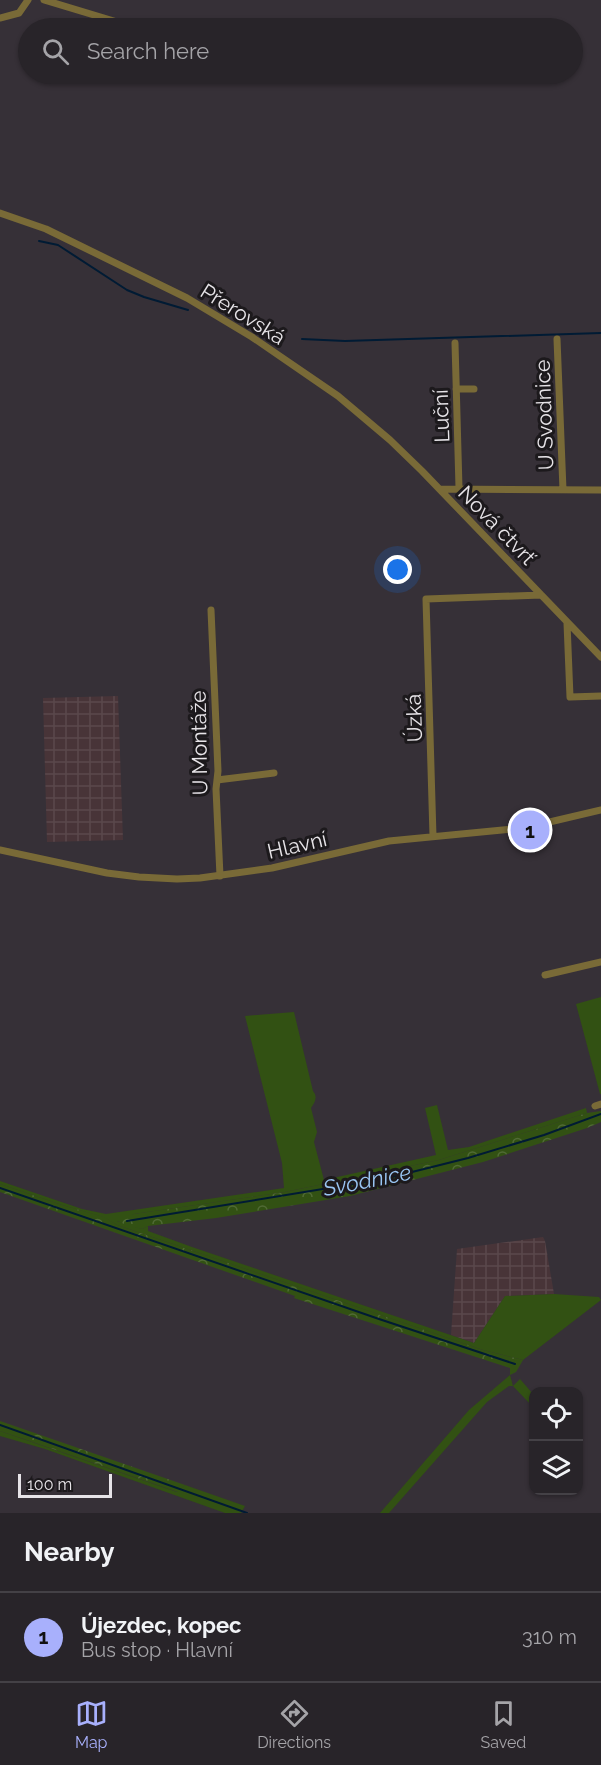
<!DOCTYPE html>
<html lang="en">
<head>
<meta charset="utf-8">
<style>
	body { margin:0; font-family:Raleway,sans-serif; background:#343035; color:#f1f3f6 }
	.controls { position:absolute; right:18px; bottom:18px; display:grid; overflow:hidden; border-radius:12px; box-shadow:0 2px 4px #0004 }
	.controls button { width:54px; height:54px; display:grid; place-items:center; padding:0; border:0; border-bottom:2px solid #444146; background:#282429; color:#f1f3f6; font:30px sans-serif }
	.scale { position:absolute; left:18px; bottom:15px; width:94px; box-sizing:border-box; padding-left:6px; border:3px solid #e7e4e8; border-top:0; font-size:16px; line-height:21px; white-space:nowrap; color:#e7e4e8; -webkit-text-stroke:4px #1c191c; paint-order:stroke }
	.you { position:absolute; left:398px; top:570px; width:21px; height:21px; margin:-15px; border:4px solid #fff; border-radius:50%; background:#1a73e8; box-shadow:0 0 0 9px #1a73e833 }
	.badge { display:grid; place-items:center; width:39px; height:39px; border-radius:50%; background:#a8b0fc; color:#111; font-size:20px; font-weight:700 }
	.pin { position:absolute; translate:-50% -50%; border:3px solid #fff; box-shadow:0 2px 6px #0006 }
	.list { margin:0; padding:0; list-style:none }
	h2 { display:flex; justify-content:space-between; align-items:center; height:78px; margin:0; padding:0 24px; font-size:26px }
	h2 small { font-size:20px; font-weight:400; color:#a5a4a8 }
	.list li { display:grid; grid-template-columns:39px 1fr auto; gap:18px; align-items:center; box-sizing:border-box; height:90px; padding:0 24px; border-top:2px solid #444146 }
	.list b { display:block; font-size:22px; white-space:nowrap }
	.list p { margin:0; font-size:20px; white-space:nowrap; color:#a5a4a8 }
	.list em { font-size:20px; font-style:normal; color:#a5a4a8 }
	.icon { flex:none; width:33px; height:33px; fill:none; stroke:currentColor; stroke-width:2; stroke-linecap:round; stroke-linejoin:round }
	.map { position:relative; flex:none; width:601px; height:1513px; overflow:hidden }
	.search { position:absolute; background:#282429; box-shadow:0 2px 4px #0004; left:18px; right:18px; top:18px; height:66px; display:flex; align-items:center; gap:15px; box-sizing:border-box; padding:0 21px; border-radius:33px; color:#a5a4a8; font-size:22px }
	.sheet { height:168px; background:#282429 }
	nav { display:flex; justify-content:space-around; align-items:center; box-sizing:border-box; height:84px; border-top:2px solid #444146; background:#282429; font-size:16px; color:#a5a4a8 }
	nav a { display:grid; justify-items:center; gap:3px }
	nav .on { color:#a8b0fc }
	.map>svg:first-child { display:block }
	.industrial { fill:url(#industrial-grid) }
	.green { fill:#325113 }
	.forest { fill:url(#forest-crowns) }
	.lines { fill:none; stroke-linecap:round; stroke-linejoin:round }
	.stream { stroke:#001b34; stroke-width:2 }
	.minor { stroke:#796a37; stroke-width:7 }
	.labels { text-anchor:middle; dominant-baseline:central; stroke-width:6; stroke-linejoin:round; paint-order:stroke }
	.street-label { font-size:21px; fill:#e7e4e8; stroke:#1c191c }
	.water-label { font-size:22px; font-style:italic; fill:#99c5f2; stroke:#1c191c }
</style>
</head>
<body>
<div class="map">
<svg width="601" height="1513" viewBox="0 0 601 1513">
	<defs>
		<pattern id="industrial-grid" width="8" height="8" patternUnits="userSpaceOnUse" patternTransform="scale(1.5)"><rect width="8" height="8" fill="#483438"/><path d="M0 4h8M4 0v8" fill="none" stroke="#5a484b"/></pattern>
		<pattern id="forest-crowns" width="20" height="18" patternUnits="userSpaceOnUse" patternTransform="scale(1.5)"><rect width="20" height="18" fill="#325113"/><path d="M2 6a3 3 0 1 1 6 0M12 15a3 3 0 1 1 6 0" fill="none" stroke="#506a35"/></pattern>
	</defs>
	<rect width="100%" height="100%" fill="#363037"/>
	<path class="industrial" d="M118 696 123 840 47 842 43 698Z
		M543 1237 545 1241 554 1294 505 1296 474 1343 451 1335 457 1249Z"/>
	<path class="green" d="M601 997V1094H600L576 1004Z
		M294 1012 313 1091C318 1097 315 1102 311 1108L317 1132 314 1142 324 1180 436 1155 425 1108 437 1105 448 1150 469 1147 586 1108 587 1113 439 1160 285 1192 134 1214 117 1221 142 1229 148 1226V1231L192 1247 474 1343 505 1296 554 1294 599 1297 601 1300 523 1360 483 1350 117 1225 103 1217 62 1205 0 1184V1181L82 1209 106 1214 284 1188 282 1163 245 1016Z
		M510 1375 513 1386 520 1379 533 1394V1407L513 1386H509L487 1402 389 1513H380L469 1410Z
		M0 1431 177 1492 185 1485 245 1506 241 1513H225L45 1449 0 1436Z"/>
	<path class="forest" d="M601 1111V1122L587 1128 483 1162 350 1196 216 1218 148 1226 142 1229 126 1225 114 1219 134 1214 285 1192 439 1160 587 1113Z
		M0 1184 62 1205 104 1217 117 1225 483 1350 523 1360 516 1372 510 1375V1368L294 1298 295 1296 0 1192Z
		M0 1421 185 1485 178 1492 24 1439 0 1431Z"/>
	<g class="lines">
		<path class="stream" d="M39 241 58 245 127 290 144 297 188 310
			M302 339 345 341 601 333
			M0 1188 379 1319 515 1364
			M127 1221 384 1179 468 1158 544 1135 601 1114
			M0 1425 247 1513"/>
		<path class="minor" d="M44 0 137 28
			M0 18 19 13 28 0
			M0 213 46 229 187 298 252 337 338 396 390 440 422 471 601 657
			M557 339 563 490
			M455 343 459 488
			M456 389H474
			M440 489 601 490
			M211 610 218 771 216 789 220 876
			M567 623 570 697 601 696
			M217 780 274 773
			M433 836 426 599 541 595
			M0 850 107 873 139 877 177 879 200 878 272 868 389 841 524 828 601 810
			M545 975 601 962
			M595 1106 601 1104"/>
	</g>
	<g class="labels">
		<g class="street-label">
			<text transform="translate(243 314) rotate(32)">Přerovská</text>
			<text transform="translate(544 415) rotate(-92)">U Svodnice</text>
			<text transform="translate(441 416) rotate(-92)">Luční</text>
			<text transform="translate(497 525) rotate(46)">Nová čtvrť</text>
			<text transform="translate(414 718) rotate(-92)">Úzká</text>
			<text transform="translate(199 743) rotate(-91)">U Montáže</text>
			<text transform="translate(297 845) rotate(-13)">Hlavní</text>
		</g>
		<g class="water-label">
			<text transform="translate(367 1180) rotate(-11)">Svodnice</text>
		</g>
	</g>
</svg>
<div class="controls">
<button><svg class="icon" aria-label="locate" viewBox="0 0 24 24"><circle cx="12" cy="12" r="6"/><path d="M12 2v4M12 18v4M2 12h4M18 12h4"/></svg></button>
<button><svg class="icon" aria-label="layers" viewBox="0 0 24 24"><path d="M12 4l9 5-9 5-9-5zM3 14l9 5 9-5"/></svg></button>
</div>
<div class="scale">100 m</div>
<div class="you"></div>
<div class="pin badge" style="left:530px;top:830px">1</div>
<div class="search"><svg class="icon" aria-label="search" viewBox="0 0 24 24"><circle cx="10" cy="10" r="6"/><path d="M15 15l6 6"/></svg>Search here</div>
</div>
<section class="sheet">
<h2>Nearby<small></small></h2>
<ul class="list">
<li><span class="badge">1</span><div><b>Újezdec, kopec</b><p>Bus stop · Hlavní</p></div><em>310 m</em></li>
</ul>
</section>
<nav>
<a class="on"><svg class="icon" aria-label="map" viewBox="0 0 24 24"><path d="M3 6l6-2 6 2 6-2v14l-6 2-6-2-6 2zM9 4v14M15 6v14"/></svg>Map</a>
<a><svg class="icon" aria-label="directions" viewBox="0 0 24 24"><path d="M12 3l9 9-9 9-9-9zM9 14v-3h6M13 9l2 2-2 2"/></svg>Directions</a>
<a><svg class="icon" aria-label="saved" viewBox="0 0 24 24"><path d="M7 4h10v16l-5-4-5 4z"/></svg>Saved</a>
</nav>
</body>
</html>
